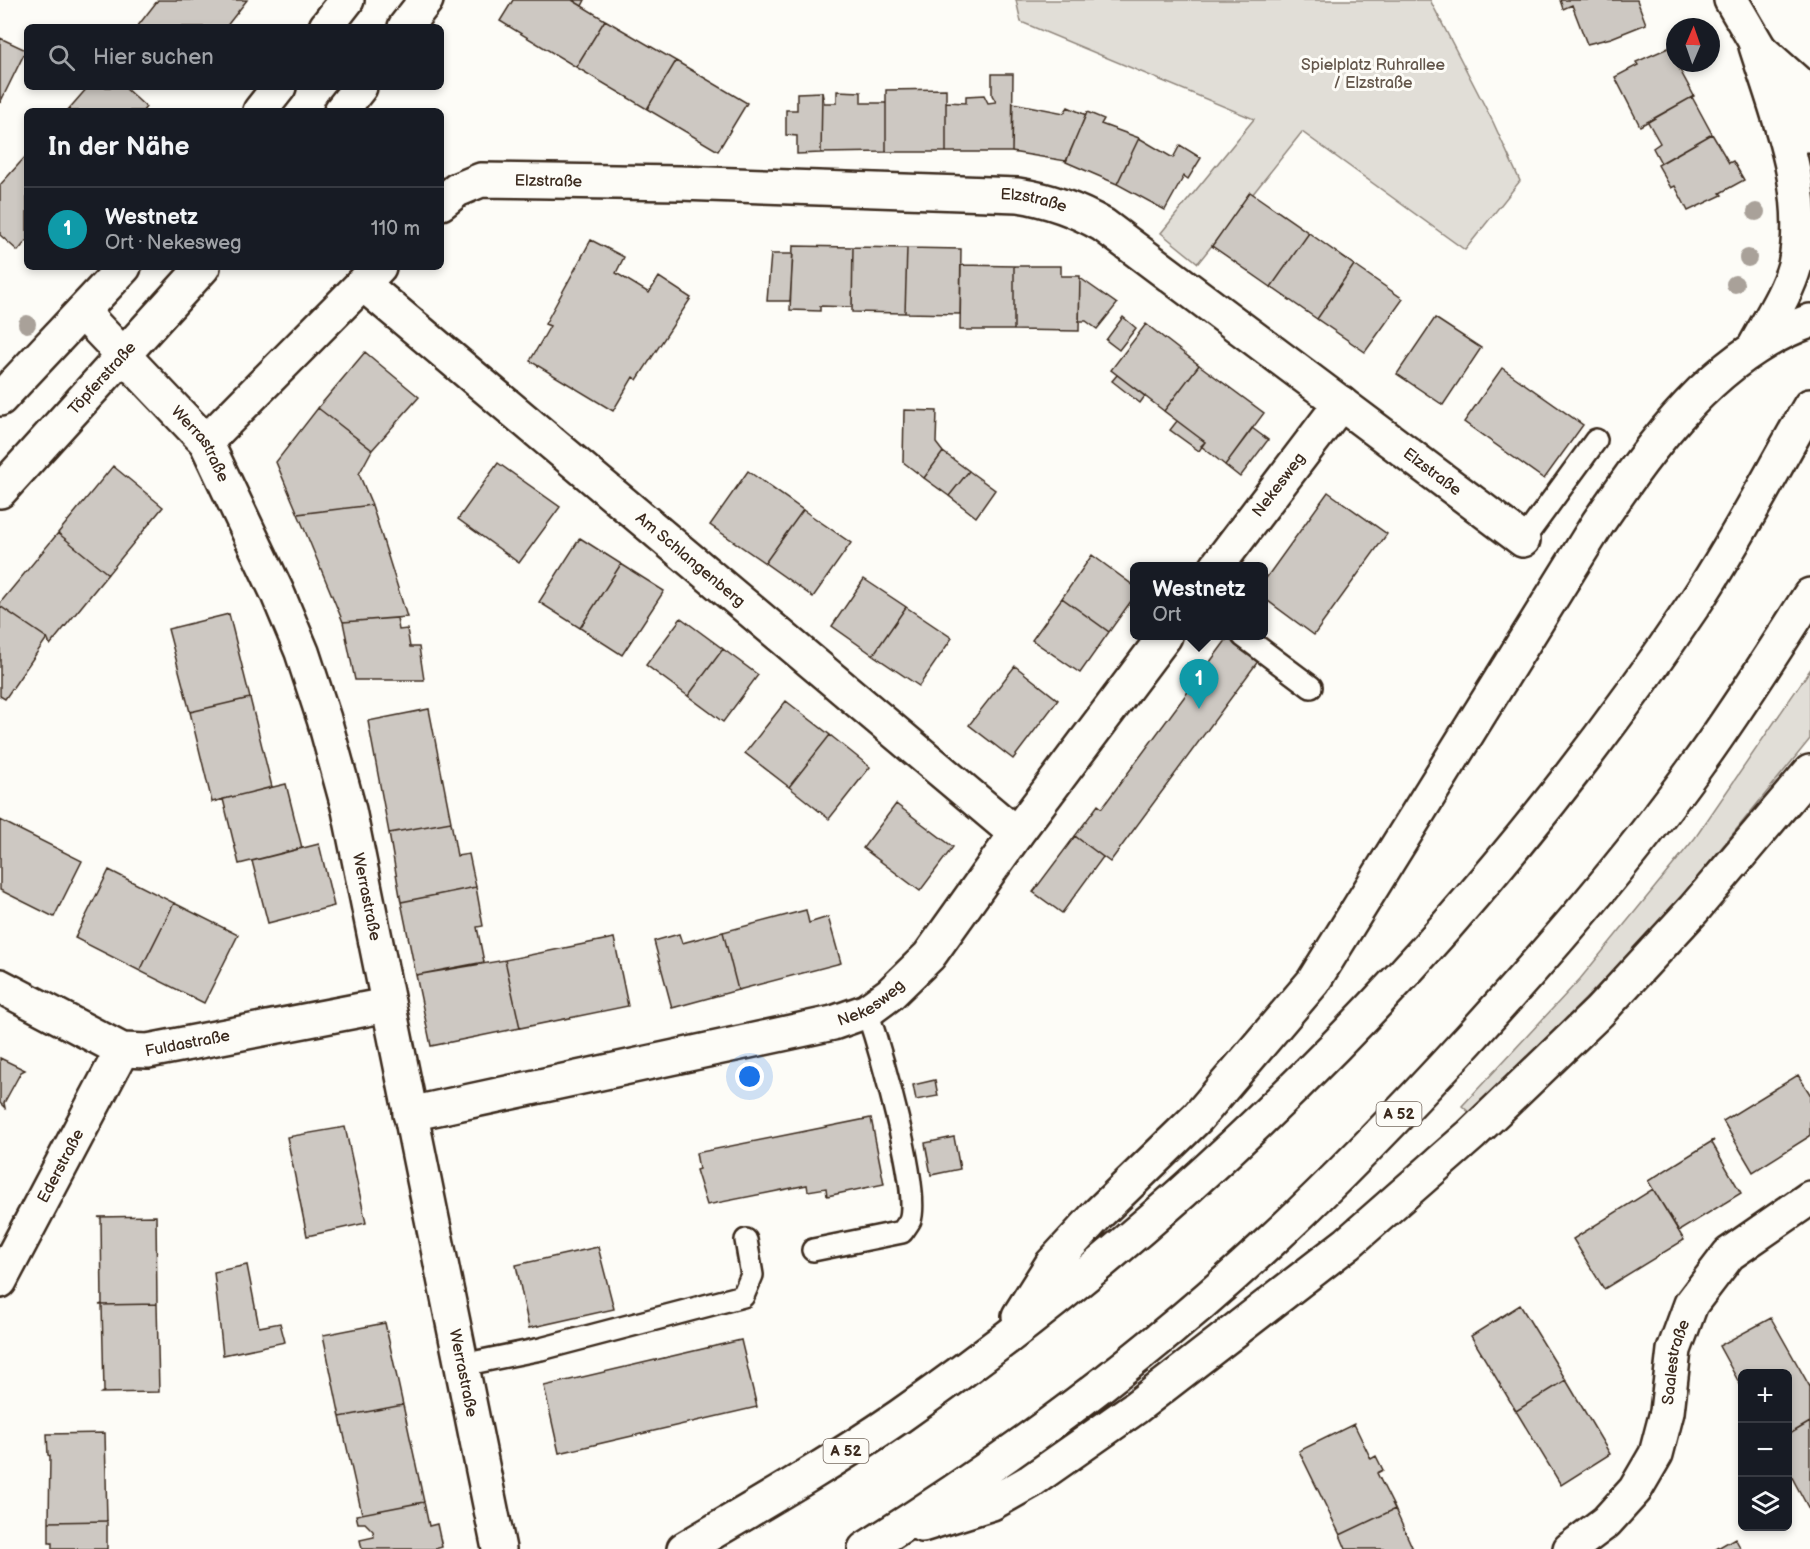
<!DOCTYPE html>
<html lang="de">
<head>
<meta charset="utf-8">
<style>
	body { margin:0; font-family:"Balsamiq Sans",sans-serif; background:#20242c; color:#f1f3f6 }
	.controls { position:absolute; right:18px; bottom:18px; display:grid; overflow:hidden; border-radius:9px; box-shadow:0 3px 9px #0003 }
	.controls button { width:54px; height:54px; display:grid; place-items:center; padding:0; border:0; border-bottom:2px solid #363941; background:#171b24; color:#f1f3f6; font:30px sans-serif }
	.compass { position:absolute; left:1666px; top:18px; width:54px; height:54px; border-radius:50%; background:#171b24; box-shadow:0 3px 9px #0003; rotate:2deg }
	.you { position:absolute; left:750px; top:1077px; width:21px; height:21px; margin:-15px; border:4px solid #fff; border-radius:50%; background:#1a73e8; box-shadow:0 0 0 9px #1a73e833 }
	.badge { display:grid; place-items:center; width:39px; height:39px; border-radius:50%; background:#db2777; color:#fff; font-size:20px; font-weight:700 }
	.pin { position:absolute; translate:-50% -50px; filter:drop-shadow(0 2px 3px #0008) }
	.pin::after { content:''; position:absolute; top:32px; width:21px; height:18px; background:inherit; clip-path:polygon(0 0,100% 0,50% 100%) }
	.popup { position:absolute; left:1130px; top:562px; width:138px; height:78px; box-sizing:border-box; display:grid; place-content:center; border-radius:9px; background:#171b24; filter:drop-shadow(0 2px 4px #0005); font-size:20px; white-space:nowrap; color:#9ea1a6 }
	.popup b { font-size:22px; color:#f1f3f6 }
	.popup::after { content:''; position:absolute; left:50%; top:100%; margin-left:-12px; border:12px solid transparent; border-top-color:#171b24 }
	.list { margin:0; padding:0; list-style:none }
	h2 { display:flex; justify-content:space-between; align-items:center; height:78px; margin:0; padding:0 24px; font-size:26px }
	h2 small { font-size:20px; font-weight:400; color:#9ea1a6 }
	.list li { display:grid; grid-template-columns:39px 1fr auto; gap:18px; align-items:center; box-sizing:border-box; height:84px; padding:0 24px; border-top:2px solid #363941 }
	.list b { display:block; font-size:22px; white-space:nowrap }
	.list p { margin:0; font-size:20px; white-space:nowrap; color:#9ea1a6 }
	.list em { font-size:20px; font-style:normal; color:#9ea1a6 }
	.icon { flex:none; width:33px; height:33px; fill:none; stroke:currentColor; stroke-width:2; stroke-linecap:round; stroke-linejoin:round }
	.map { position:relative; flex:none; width:1810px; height:1549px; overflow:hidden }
	.search { position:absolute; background:#171b24; box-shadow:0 3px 9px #0003; left:24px; top:24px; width:420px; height:66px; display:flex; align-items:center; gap:15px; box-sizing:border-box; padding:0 21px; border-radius:9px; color:#9ea1a6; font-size:22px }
	.panel { position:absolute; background:#171b24; box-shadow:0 3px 9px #0003; left:24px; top:108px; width:420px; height:162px; border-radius:9px }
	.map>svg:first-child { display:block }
	.green { fill:#e1ded7; stroke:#8e847a; stroke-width:1.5 }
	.building { fill:#cdc8c2; stroke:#3b2a1e; stroke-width:1.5 }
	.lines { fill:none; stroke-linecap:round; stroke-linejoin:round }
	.service-casing { stroke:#3b2a1e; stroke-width:26 }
	.minor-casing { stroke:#3b2a1e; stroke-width:38 }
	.secondary-casing { stroke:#3b2a1e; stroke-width:38 }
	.motorway-casing { stroke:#3b2a1e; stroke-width:38 }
	.service { stroke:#fdfcf7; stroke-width:21 }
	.minor { stroke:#fdfcf7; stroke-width:33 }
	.secondary { stroke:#fdfcf7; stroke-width:33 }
	.motorway { stroke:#fdfcf7; stroke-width:33 }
	.tree { fill:#a9a199 }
	.labels { text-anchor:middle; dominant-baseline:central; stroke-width:6; stroke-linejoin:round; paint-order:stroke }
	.shield { fill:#fdfcf7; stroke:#75695f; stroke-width:1.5 }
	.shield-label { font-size:15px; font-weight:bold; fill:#3b2a1e }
	.park-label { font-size:16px; fill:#64574c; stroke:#fdfcf7 }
	.street-label { font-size:16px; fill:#3b2a1e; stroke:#fdfcf7 }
</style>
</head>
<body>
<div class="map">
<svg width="1810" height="1549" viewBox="0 0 1810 1549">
	<rect width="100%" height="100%" fill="#fdfcf7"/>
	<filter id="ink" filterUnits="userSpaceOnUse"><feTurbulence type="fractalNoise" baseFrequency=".0167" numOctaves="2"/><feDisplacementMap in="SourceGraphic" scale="12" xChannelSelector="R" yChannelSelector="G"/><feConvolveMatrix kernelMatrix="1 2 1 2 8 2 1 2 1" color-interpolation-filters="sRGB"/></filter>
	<g filter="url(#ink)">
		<path class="green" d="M1016 0H1430L1493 122 1520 181 1465 250 1302 132 1198 263 1161 233 1254 119 1021 22Z
			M1810 670V739L1688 889 1629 955 1471 1114 1462 1106 1580 979 1695 838Z"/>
		<path class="building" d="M158 0H247L226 27H137Z
			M513 0H572L605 20 576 67 500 21Z
			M572 0H585L582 6Z
			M1560 0H1637L1646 24 1611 38 1587 44 1572 5 1563 9Z
			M605 20 676 61 647 109 576 67Z
			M0 38 26 50 0 103Z
			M1668 48 1694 96 1640 126 1615 77 1638 65 1636 62Z
			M676 61 747 103 718 151 647 109Z
			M992 74H1013L1012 152H946V102L966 103V96L984 95 988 103 996 102 992 95Z
			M88 87H124L146 107 143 111H67Z
			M946 89V152H886V90Z
			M837 91 861 92V103H886V152L821 153 822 92 824 103H837Z
			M822 92 821 153 797 154V136L786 135V110H797V93Z
			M1692 97 1712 134 1661 163 1653 148 1660 143 1648 122Z
			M1013 103 1064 113 1068 107 1086 115 1066 161 1012 152Z
			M1087 112 1104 119 1101 124 1139 138 1117 184 1066 162Z
			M1712 134 1729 163 1733 161 1744 180 1720 193 1722 195 1688 211 1675 186 1671 188 1658 165Z
			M1139 138 1173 158 1180 145 1201 158 1188 179 1184 176 1165 210 1117 184Z
			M27 155V240L18 251 0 235V185Z
			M1250 192 1309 233 1271 287 1212 246Z
			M1309 233 1354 265 1317 319 1271 287Z
			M591 240 624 257 616 273 649 293 659 277 691 298 637 380 633 377 613 411 530 361 550 326 545 324Z
			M793 246 853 247 852 307 820 306V311L790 310Z
			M853 247 907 248 905 313 852 312Z
			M907 248 961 249 960 314 905 313Z
			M771 254H793L790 301H767Z
			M961 265 1014 266V330H960Z
			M1354 265 1403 299 1365 352 1317 319Z
			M1014 266H1061V276H1080L1079 331 1014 330Z
			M1080 278 1117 304 1097 329 1086 321H1079Z
			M1123 317 1136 328 1119 350 1106 340Z
			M1435 318 1481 348 1443 405 1397 374Z
			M1146 324 1199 365 1164 411 1111 370Z
			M365 352 419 397 372 450 318 408Z
			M1199 365 1264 413 1225 465 1201 446 1205 442 1164 411Z
			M1502 368 1583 425 1544 479 1464 422Z
			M1117 375 1145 396 1140 403 1112 381Z
			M318 408 372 450 359 474 372 505 298 514 276 462Z
			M904 410 937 411 936 443 943 452 924 478 903 462Z
			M1177 421 1205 442 1199 451 1170 430Z
			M1252 428 1268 440 1240 477 1225 465Z
			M943 452 969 471 949 496 924 478Z
			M498 463 560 507 519 563 458 519Z
			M113 466 163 507 108 574 58 533Z
			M748 471 803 510 765 563 710 525Z
			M969 471 995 490 976 517 949 496Z
			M1328 492 1387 534 1314 635 1264 598V581Z
			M372 505 407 617 343 622 298 514Z
			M803 510 851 543 813 597 765 563Z
			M58 533 108 574 50 645 47 638 0 606V603Z
			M580 538 621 564 580 628 539 602Z
			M1092 555 1134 586V597L1109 632 1062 598Z
			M621 564 664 591 622 655 580 628Z
			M864 579 906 607 873 655 832 626Z
			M1062 598 1109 632 1080 673 1032 640Z
			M0 606 47 638 5 699 0 696Z
			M906 607 952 638 919 686 873 655Z
			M229 614 250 698 190 712 168 629Z
			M397 618 399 630 407 629 410 647H419L424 680H355L343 622Z
			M681 618 723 649 688 696 646 665Z
			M1226 636 1259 660 1110 862 1075 836 1098 805 1102 808 1227 639 1223 637Z
			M723 649 758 675 723 722 688 696Z
			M1015 666 1058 700 1013 759 969 725Z
			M250 698 272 787 212 802 190 712Z
			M786 701 830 735 789 787 745 753Z
			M429 709 451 822 389 833 368 721Z
			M830 735 870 767 829 819 789 787Z
			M286 784 302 848 239 864 223 799Z
			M896 804 953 847 920 891 863 848Z
			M0 820 82 861 54 917 0 890Z
			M451 822 457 856 469 854 476 887 401 902 389 833Z
			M1075 836 1103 857 1062 913 1033 892Z
			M319 844 334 906 268 923 252 861Z
			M109 870 174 903 140 971 75 938Z
			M476 887 483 926 477 927 484 962 416 975 401 902Z
			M174 903 238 935 204 1003 140 971Z
			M806 910 809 923 828 917 841 963 738 990 723 932Z
			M723 932 738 990 672 1008 654 941 679 934 682 943Z
			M614 938 628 1006 520 1028 505 960Z
			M505 960 520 1028 431 1046 416 975Z
			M0 1058 25 1070 21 1072 4 1103 5 1108 0 1103Z
			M1798 1075 1810 1094V1136L1753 1172 1723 1121Z
			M935 1080 938 1096 916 1100 913 1085Z
			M871 1118 884 1184 827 1196 826 1188 808 1191 807 1185 707 1205 696 1170 699 1169 696 1153Z
			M345 1127 366 1223 307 1236 287 1137Z
			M954 1137 960 1169 931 1175 925 1143Z
			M1714 1140 1712 1143 1741 1193 1679 1231 1648 1181Z
			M1653 1189 1684 1240 1604 1289 1573 1239Z
			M156 1216 157 1304 99 1305 102 1304 101 1218 98 1217Z
			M598 1247 614 1309 529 1328 516 1265Z
			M247 1265 259 1327 280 1323 285 1342 223 1355 214 1272Z
			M157 1304 159 1392 101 1393 104 1391 102 1305H99Z
			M1520 1305 1566 1380 1516 1411 1471 1336Z
			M1771 1318 1810 1387V1422L1788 1435V1374H1742V1388L1719 1346Z
			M385 1323 403 1405 340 1417 323 1335Z
			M741 1340 757 1407 559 1453 544 1386Z
			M1566 1380 1610 1454 1561 1485 1516 1411Z
			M403 1405 424 1502 362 1514 340 1417Z
			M1810 1422V1511L1788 1470V1435Z
			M1354 1424 1371 1459 1376 1456 1383 1470 1377 1473 1395 1509 1340 1535 1299 1451Z
			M105 1433 107 1521 49 1522 50 1456 48 1455 47 1434Z
			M424 1502 429 1526 437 1524 442 1547 435 1549H362L360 1540 374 1537 373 1531 365 1523H358L356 1515Z
			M1395 1509 1413 1549H1346L1340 1535Z
			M107 1521V1549H52V1543H49V1522Z
			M1735 1538 1741 1549H1716Z"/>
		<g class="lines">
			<g class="service-casing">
				<path id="service" d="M1523 540 1596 440
					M1243 636 1311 687
					M813 1250 902 1232C904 1229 908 1224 910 1220 921 1189 879 1047 867 1011
					M462 1365 541 1349 743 1296 752 1275 746 1240"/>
			</g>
			<g class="minor-casing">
				<g id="minor">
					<path id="s1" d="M441 203 457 190 481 180 680 183 1018 195C1050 200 1075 209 1103 225L1523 540"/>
					<path id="s2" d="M363 284 1016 834"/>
					<path id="s3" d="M82 312 206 442 277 592 302 652 324 719 349 810 499 1549"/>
					<path d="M206 442 379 267"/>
					<path id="s4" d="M1217 566 1341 403"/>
					<path id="s5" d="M0 986 122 1050 148 1051 387 1005"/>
					<path id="s6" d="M410 1114 833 1023 867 1011 890 994 929 956 1016 834 1165 636"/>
					<path id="s7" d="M0 1281 122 1050"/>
					<path id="s8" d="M1570 1549 1606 1522 1635 1490 1656 1454 1667 1412 1674 1350 1691 1304 1729 1254 1810 1198"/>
				</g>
			</g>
			<g class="secondary-casing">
				<g id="secondary">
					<path d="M1731 0 1810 135"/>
					<path d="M326 27 347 0"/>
					<path d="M405 27 426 0"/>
					<path d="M260 111 279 87"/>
					<path d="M341 111 360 87"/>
					<path d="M0 399 124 267"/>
					<path id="s9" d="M0 491 203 267"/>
				</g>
			</g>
			<g class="motorway-casing">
				<path id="motorway" d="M1756 46 1810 94
					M1754 348C1768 322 1787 294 1795 265 1810 191 1778 116 1756 46
					M1019 1316 1052 1264 1098 1214 1198 1117 1313 982 1598 523C1652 444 1715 354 1810 321
					M922 1525 992 1503 1031 1481 1135 1408 1348 1243 1471 1135 1599 1012 1694 909 1810 772
					M684 1549C757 1506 830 1464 900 1416 1212 1198 1483 919 1695 603 1737 540 1772 471 1810 406
					M865 1549C1009 1459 1147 1357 1271 1241 1341 1176 1407 1107 1471 1037 1550 950 1628 861 1697 765 1737 710 1773 653 1810 595"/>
			</g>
			<use href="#service" class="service"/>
			<use href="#minor" class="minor"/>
			<use href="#secondary" class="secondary"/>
			<use href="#motorway" class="motorway"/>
		</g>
		<g class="tree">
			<circle cx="1756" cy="212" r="9"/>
			<circle cx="1748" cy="258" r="9"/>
			<circle cx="1735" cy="284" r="9"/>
			<circle cx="27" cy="324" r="9"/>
		</g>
	</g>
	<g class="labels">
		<g class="shield">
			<rect x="1376.5" y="1102" width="45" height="24" rx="4.5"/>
			<rect x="823.5" y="1439" width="45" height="24" rx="4.5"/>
		</g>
		<g class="shield-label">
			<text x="1399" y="1114">A 52</text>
			<text x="846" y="1451">A 52</text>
		</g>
		<g class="park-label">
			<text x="1373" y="65">Spielplatz Ruhrallee<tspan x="1373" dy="18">/ Elzstraße</tspan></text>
		</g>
		<g class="street-label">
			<text stroke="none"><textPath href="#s1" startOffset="114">Elzstraße</textPath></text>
			<text stroke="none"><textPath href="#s1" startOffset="600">Elzstraße</textPath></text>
			<text stroke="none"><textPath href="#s9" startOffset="152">Töpferstraße</textPath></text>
			<text stroke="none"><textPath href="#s3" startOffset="178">Werrastraße</textPath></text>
			<text stroke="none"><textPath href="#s1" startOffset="1086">Elzstraße</textPath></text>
			<text stroke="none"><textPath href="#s4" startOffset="102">Nekesweg</textPath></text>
			<text stroke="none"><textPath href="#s2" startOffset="428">Am Schlangenberg</textPath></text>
			<text stroke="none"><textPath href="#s3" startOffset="664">Werrastraße</textPath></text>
			<text stroke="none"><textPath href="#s6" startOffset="476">Nekesweg</textPath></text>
			<text stroke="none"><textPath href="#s5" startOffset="204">Fuldastraße</textPath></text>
			<text stroke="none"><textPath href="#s7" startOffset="130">Ederstraße</textPath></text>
			<text stroke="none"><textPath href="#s8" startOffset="224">Saalestraße</textPath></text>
			<text stroke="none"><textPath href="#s3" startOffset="1150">Werrastraße</textPath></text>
		</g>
	</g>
</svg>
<div class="controls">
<button>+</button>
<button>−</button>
<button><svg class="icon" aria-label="layers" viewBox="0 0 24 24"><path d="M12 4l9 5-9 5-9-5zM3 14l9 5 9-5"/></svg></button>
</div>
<svg class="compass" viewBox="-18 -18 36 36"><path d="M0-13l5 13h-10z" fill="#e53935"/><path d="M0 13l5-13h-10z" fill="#9ea1a6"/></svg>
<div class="you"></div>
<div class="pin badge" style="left:1199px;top:709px;background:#0f9aa8">1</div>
<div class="popup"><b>Westnetz</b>Ort</div>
<div class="search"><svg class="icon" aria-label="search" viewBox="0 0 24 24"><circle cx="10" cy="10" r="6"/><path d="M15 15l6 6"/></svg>Hier suchen</div>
<section class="panel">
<h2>In der Nähe<small></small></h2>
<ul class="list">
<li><span class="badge" style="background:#0f9aa8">1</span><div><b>Westnetz</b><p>Ort · Nekesweg</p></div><em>110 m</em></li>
</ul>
</section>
</div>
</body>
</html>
